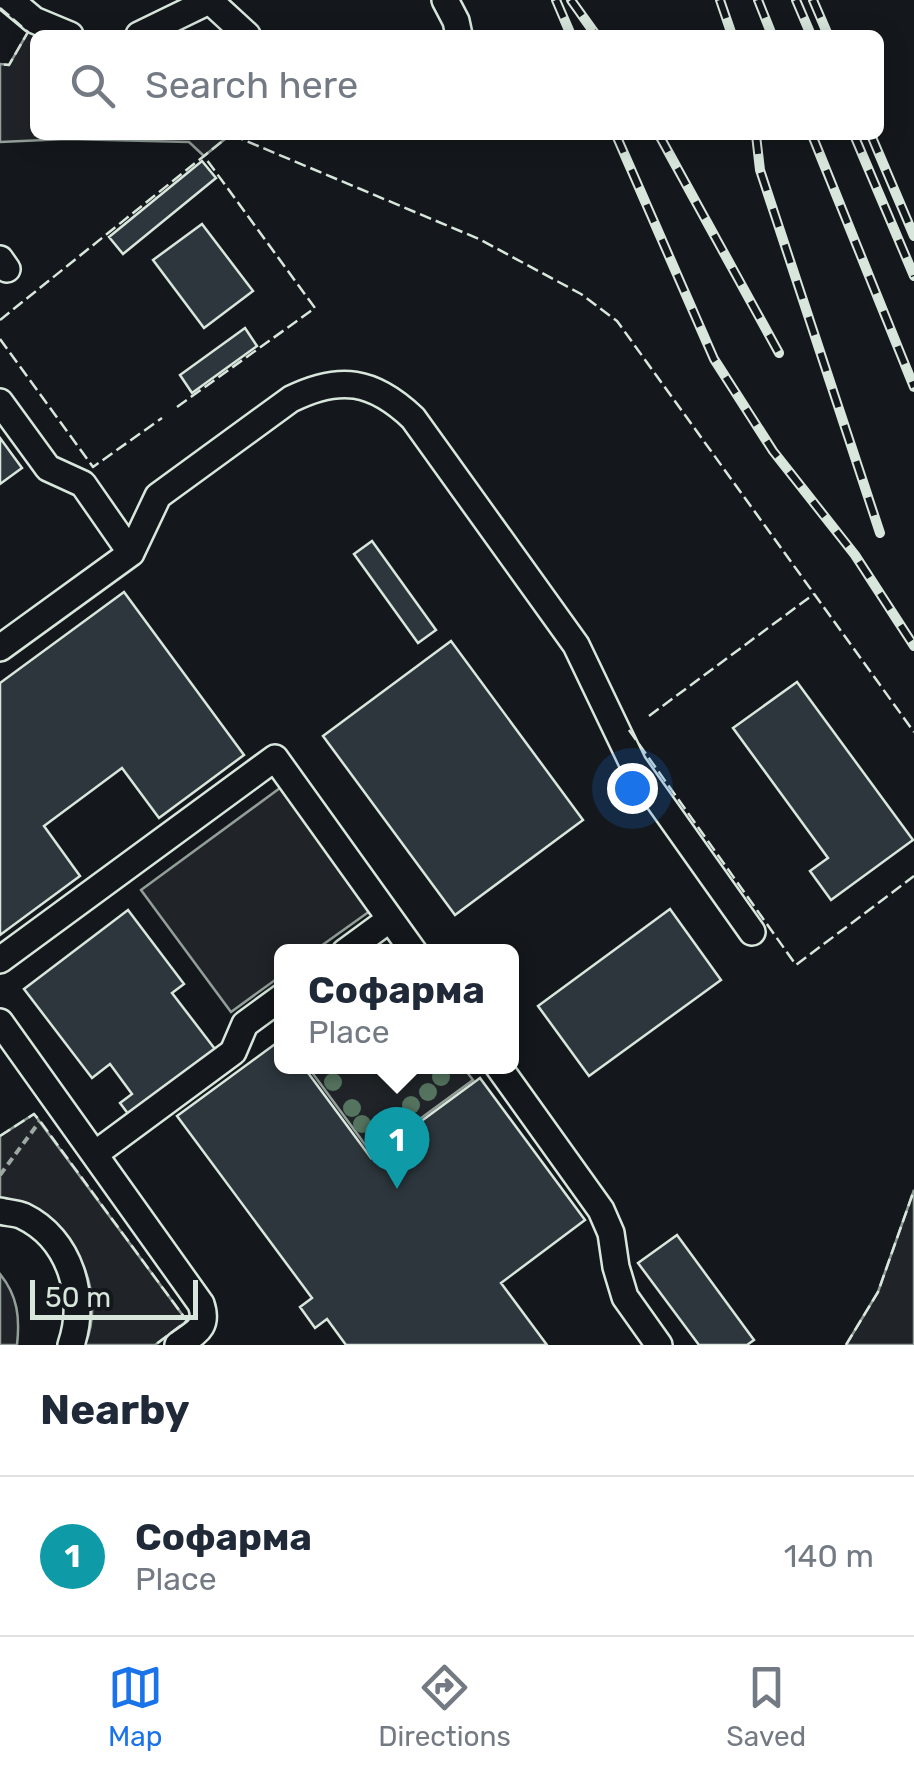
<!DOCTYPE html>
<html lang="en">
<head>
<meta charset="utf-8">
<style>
	body { margin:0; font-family:Rubik,sans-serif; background:#f6f6f7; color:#1f2937 }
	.scale { position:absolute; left:30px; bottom:25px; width:168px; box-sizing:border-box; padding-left:10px; border:5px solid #d8e6dc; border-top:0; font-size:28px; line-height:35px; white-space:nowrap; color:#d8e6dc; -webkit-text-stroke:8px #14181c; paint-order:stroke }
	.you { position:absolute; left:632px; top:788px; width:35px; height:35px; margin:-25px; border:8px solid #fff; border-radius:50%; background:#1a73e8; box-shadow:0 0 0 15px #1a73e833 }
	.badge { display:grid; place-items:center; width:65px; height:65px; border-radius:50%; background:#1a73e8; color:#fff; font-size:32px; font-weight:700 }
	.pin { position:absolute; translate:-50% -82px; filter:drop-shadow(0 2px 5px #0008) }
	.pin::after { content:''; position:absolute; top:52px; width:35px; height:30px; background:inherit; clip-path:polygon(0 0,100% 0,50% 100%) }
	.popup { position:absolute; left:274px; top:944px; width:245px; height:130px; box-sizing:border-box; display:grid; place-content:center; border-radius:15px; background:#fff; filter:drop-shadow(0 2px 8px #0005); font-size:32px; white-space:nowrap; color:#747a83 }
	.popup b { font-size:38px; color:#1f2937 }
	.popup::after { content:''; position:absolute; left:50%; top:100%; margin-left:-20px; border:20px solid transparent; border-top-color:#fff }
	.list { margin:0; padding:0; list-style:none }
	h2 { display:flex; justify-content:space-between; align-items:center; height:130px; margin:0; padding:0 40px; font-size:42px }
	h2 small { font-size:32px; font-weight:400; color:#747a83 }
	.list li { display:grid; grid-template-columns:65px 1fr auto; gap:30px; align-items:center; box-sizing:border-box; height:160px; padding:0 40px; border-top:2px solid #e0e1e3 }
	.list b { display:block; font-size:38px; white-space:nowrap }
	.list p { margin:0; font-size:32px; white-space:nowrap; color:#747a83 }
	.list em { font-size:32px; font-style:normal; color:#747a83 }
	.icon { flex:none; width:55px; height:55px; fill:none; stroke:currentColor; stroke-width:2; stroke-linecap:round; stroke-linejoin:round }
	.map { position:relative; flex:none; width:914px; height:1345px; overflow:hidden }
	.search { position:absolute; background:#fff; box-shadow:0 5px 25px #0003; left:30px; right:30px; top:30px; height:110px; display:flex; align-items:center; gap:25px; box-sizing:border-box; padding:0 35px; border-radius:15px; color:#747a83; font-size:38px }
	.sheet { height:290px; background:#fff }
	nav { display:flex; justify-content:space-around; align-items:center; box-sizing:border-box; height:140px; border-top:2px solid #e0e1e3; background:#fff; font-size:28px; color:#747a83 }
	nav a { display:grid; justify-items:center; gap:5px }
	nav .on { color:#1a73e8 }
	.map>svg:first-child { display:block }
	.grass { fill:#202428; stroke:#939e99; stroke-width:2.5 }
	.building { fill:#2c363c; stroke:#d8e6dc; stroke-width:2.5 }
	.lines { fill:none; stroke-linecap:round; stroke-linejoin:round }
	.minor-casing { stroke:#d8e6dc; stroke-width:30 }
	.path { stroke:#9da8a2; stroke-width:4; stroke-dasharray:8 5; stroke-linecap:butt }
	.minor { stroke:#14181c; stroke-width:25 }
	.rail-casing { stroke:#d8e6dc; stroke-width:10 }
	.rail { stroke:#14181c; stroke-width:6; stroke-dasharray:19; stroke-linecap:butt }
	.fence { stroke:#d8e6dc; stroke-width:2.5; stroke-dasharray:12 5; stroke-linecap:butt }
	.tree { fill:#55745f }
</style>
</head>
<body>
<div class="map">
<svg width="914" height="1345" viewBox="0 0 914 1345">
	<rect width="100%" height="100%" fill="#14181c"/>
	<path class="grass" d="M28 32 35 35V135H230L204 156 189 142 67 139 0 142V64L9 65Z
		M280 788 370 911 314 951 282 952V975L231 1012 141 890Z
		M308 1067H463L473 1080 372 1154Z
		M34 1114 187 1321 155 1345H85C106 1295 79 1232 31 1208 22 1204 10 1203 0 1201V1136Z
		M914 1190V1345H846L878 1292Z
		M0 1274C18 1296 20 1318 17 1345H0Z"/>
	<path class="building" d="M202 161 216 178 123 254 109 237Z
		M202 224 253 291 204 328 153 260Z
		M245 328 257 346 192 393 180 375Z
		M0 438 22 468 0 484Z
		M372 541 436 630 418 643 354 554Z
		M124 592 244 755 159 818 122 768 44 826 80 876 0 935V683Z
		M451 641 583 820 455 915 323 736Z
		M797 682 913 840 831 900 810 871 828 858 733 728Z
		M670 909 721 980 589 1076 538 1006Z
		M128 910 184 984 172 993 218 1053 132 1119 120 1103 132 1094 110 1064 92 1078 24 989Z
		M282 1039V1066H303L371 1158 480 1078 585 1220 501 1283 547 1345H346L327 1319 315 1328 300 1307 312 1298 177 1116Z
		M677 1235 754 1340 747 1345H699L638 1263Z"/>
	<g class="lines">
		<g class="minor-casing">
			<path id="minor" d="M10 0 34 20 70 35
				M445 0 456 21 459 35
				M210 1 247 35
				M139 35 211 0
				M0 259 7 269
				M0 402 48 468 83 484 131 553
				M0 648 131 553 158 496 291 399C340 375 373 380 413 418L576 645 633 764 752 932
				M345 952 390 919
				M0 960 275 758 414 952
				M0 1022 201 1304C209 1328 196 1332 178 1345
				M498 1066 601 1210 611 1233 616 1267 625 1297 659 1345
				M95 1154 233 1052 245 1024 282 997
				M0 1211C7 1213 17 1213 23 1216 71 1239 87 1298 71 1345"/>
		</g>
		<path class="path" d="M0 1175 40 1121"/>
		<use href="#minor" class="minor"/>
		<g class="rail-casing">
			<path id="rail" d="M556 0 571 35
				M571 0 596 35
				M720 0 732 35
				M758 0 772 35
				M796 0 811 35
				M813 0 828 35
				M616 135 714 359 773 451 855 555 914 646
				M659 135 779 353
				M756 135 760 170 880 533
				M812 135 914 387
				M854 135 914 276
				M871 135 914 236"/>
		</g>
		<use href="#rail" class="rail"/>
		<path class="fence" d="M0 8 28 32 9 65 0 64
			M232 135 479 239 581 294 617 321 914 732
			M0 320 230 135
			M0 339 93 467 162 418
			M177 407 315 308 204 156
			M649 716 814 594
			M629 730 796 965 914 876
			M0 1136 34 1114 40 1121 187 1321 155 1345
			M846 1345 878 1292 914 1190"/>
	</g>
	<g class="tree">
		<circle cx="441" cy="1077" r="9"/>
		<circle cx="333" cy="1082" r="9"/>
		<circle cx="428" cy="1092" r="9"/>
		<circle cx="411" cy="1105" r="9"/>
		<circle cx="352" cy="1108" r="9"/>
		<circle cx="395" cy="1116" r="9"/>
		<circle cx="362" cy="1124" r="9"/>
		<circle cx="381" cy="1130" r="9"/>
	</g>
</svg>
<div class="scale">50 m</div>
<div class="you"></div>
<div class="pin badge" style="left:397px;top:1189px;background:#0f9aa8">1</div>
<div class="popup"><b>Софарма</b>Place</div>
<div class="search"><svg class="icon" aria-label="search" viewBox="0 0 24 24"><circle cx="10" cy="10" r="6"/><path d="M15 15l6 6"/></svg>Search here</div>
</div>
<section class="sheet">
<h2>Nearby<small></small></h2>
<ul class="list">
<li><span class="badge" style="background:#0f9aa8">1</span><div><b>Софарма</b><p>Place</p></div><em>140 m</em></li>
</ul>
</section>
<nav>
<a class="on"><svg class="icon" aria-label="map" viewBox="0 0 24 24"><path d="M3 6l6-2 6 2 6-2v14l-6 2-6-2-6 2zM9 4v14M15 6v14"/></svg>Map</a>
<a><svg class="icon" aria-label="directions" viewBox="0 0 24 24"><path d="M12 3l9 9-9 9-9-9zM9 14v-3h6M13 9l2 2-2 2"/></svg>Directions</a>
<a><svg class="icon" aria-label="saved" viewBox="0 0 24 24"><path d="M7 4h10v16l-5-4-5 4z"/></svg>Saved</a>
</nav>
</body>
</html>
